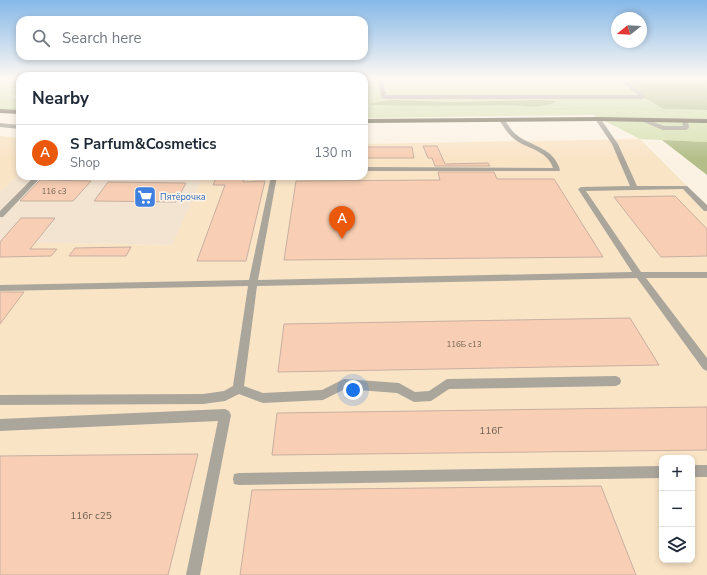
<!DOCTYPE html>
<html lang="en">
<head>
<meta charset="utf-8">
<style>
	body { margin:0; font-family:"Nunito Sans",sans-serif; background:#f2f2f3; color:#1f2937 }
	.controls { position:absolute; right:12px; bottom:12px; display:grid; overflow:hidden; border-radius:8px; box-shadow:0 2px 6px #0003 }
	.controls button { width:36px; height:36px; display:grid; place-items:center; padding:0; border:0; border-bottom:1px solid #e0e1e3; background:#fff; color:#1f2937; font:20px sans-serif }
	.compass { position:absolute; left:611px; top:12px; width:36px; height:36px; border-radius:50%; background:#fff; box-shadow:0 2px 6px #0003; rotate:252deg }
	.you { position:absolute; left:353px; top:390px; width:14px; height:14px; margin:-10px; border:3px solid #fff; border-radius:50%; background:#1a73e8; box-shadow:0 0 0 6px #1a73e833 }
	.badge { display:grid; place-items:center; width:26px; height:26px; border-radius:50%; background:#ea580c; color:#fff; font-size:13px; font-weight:700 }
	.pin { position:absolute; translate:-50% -33px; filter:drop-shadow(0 1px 2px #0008) }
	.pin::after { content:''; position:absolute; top:21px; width:14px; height:12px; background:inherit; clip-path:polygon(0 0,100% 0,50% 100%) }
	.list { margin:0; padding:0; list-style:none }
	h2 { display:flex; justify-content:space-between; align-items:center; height:52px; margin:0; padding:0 16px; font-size:17px }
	h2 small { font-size:13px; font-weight:400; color:#747a83 }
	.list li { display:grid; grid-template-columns:26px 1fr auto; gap:12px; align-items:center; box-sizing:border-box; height:56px; padding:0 16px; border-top:1px solid #e0e1e3 }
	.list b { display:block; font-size:15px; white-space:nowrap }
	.list p { margin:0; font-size:13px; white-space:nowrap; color:#747a83 }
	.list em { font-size:13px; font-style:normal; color:#747a83 }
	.icon { flex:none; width:22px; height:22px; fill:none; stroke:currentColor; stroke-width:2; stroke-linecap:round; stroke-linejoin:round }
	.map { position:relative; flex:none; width:707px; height:575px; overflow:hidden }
	.search { position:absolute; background:#fff; box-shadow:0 2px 6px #0003; left:16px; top:16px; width:352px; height:44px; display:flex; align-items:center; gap:10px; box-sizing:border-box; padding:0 14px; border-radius:12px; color:#747a83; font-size:15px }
	.panel { position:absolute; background:#fff; box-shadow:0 2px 6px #0003; left:16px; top:72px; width:352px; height:108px; border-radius:12px }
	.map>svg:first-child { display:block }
	.commercial { fill:#f3e4d2 }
	.built { fill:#f9e4c6; fill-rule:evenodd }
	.green { fill:#d5e0af }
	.forest { fill:#b3be89 }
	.building { fill:#f8cfb4; stroke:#c8afa0 }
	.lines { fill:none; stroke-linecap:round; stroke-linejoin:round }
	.path { stroke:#b9b1a5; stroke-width:1; stroke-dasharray:0.5 2; stroke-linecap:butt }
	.minor { fill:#aaa69c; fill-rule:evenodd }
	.major { fill:#6e6753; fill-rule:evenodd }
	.labels { text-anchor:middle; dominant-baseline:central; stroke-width:3.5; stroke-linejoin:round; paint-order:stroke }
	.number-label { font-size:8px; fill:#6f6052 }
	.far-shop-label { font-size:9px; fill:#366cbe; stroke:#fcf2e4; text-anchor:start }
	.near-number-label { font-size:10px; fill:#6f6052 }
</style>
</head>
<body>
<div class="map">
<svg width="707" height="575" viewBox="0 0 707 575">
	<rect width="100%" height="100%" fill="#fcf2e4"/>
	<path class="commercial" d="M20 174V176H203L173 245 0 242V192Z"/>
	<path class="built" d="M0 136 20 138V174L0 192Z
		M640 139 707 206V575H0V242L172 245 203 176H364V144ZM662 458H692V560H662Z"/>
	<path class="green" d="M8 79H20V97L5 95 20 98V111L0 110V84Z
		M364 79H621L645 98 663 109 707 110V142L640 139 593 115 364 118Z"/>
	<path class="forest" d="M621 79H707V110L663 109 645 98Z
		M390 100 452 102 541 100 557 101C541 111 517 104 500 105 457 106 414 106 371 105V103Z
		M662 140 707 142V175Z"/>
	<path class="building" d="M423 146H437L445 164 488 163 490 166H435L432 158H428Z
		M364 147H412L414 158H364Z
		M438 172H494L497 179H554L603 257 284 260 296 181 440 180Z
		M217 176H245L243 182 265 181 246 261H197L225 185H213Z
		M40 180 91 181 73 201H20Z
		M108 182 186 183 176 202 94 201Z
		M675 196 707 229V256L661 257 614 197Z
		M21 218H55L30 249H57L51 256 0 257V242Z
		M131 247 126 256H69L75 248Z
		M0 292H24L0 324Z
		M630 318 659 365 278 372 284 324Z
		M707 407V450L272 455 277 413Z
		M198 454 168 575H0V456Z
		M601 486 636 575H240L252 490Z"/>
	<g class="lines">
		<path class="path" d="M365 79 375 92
			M647 92 664 79
			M0 100 20 102
			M648 102 666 114
			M387 105 395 107 567 105
			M364 107 375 110 634 108 689 113
			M364 110H371"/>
		<path class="minor" d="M378 79H624L646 97 643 99H384L381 97ZM383 81H621L638 95H386Z
			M598 117 600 118 618 144 637 186H687L707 205V211H704L683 189 586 191 641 272H707V278H646L707 358V371L703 369 637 278 257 286 244 386 263 393 322 390 344 379 399 383 415 392 429 391 447 379 616 376 620 378 621 381 620 384 616 386 449 389 431 401 414 402 397 393 345 389 323 400 263 403 239 394 225 401 203 404 0 405V395L203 394 224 391 233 386 248 286 0 291V285L249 280 271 176H277L258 280 632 272 578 189 581 187 630 186 612 144 595 119Z
			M502 118 504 119C508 124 512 132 518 136 533 147 554 148 560 170L559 171H364V167L553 168C548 150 524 148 513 138 508 134 503 126 499 120Z
			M643 118 664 126H683L682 121 685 119 688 121 689 128 686 130H663L641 121 640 120Z
			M0 123 20 125V129L0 127Z
			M35 176H42L3 217H0V211Z
			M225 409 229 411 231 415 200 575H186L218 421 0 431V419Z
			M692 465H707V477H692Z
			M662 466V478L239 485 234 484 233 479 234 474 239 473Z"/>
		<path class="major" d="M0 109 20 110V114L0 113Z
			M598 117 707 119V123L598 121 364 123V119Z"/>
	</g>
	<linearGradient id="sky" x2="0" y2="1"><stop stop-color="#86b8e8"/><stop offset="0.49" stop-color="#fef9f3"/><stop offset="1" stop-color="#fef9f3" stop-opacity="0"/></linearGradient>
	<rect width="707" height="160" fill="url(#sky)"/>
	<defs>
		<g id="supermarket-square" transform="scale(1.15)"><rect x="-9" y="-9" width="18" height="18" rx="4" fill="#3f7fe0" stroke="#fcf2e4"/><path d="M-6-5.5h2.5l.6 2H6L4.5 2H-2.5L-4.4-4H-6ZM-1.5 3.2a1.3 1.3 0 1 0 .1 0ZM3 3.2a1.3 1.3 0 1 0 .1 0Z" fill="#fff"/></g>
	</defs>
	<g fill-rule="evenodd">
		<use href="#supermarket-square" x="145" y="197"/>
	</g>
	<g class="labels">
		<g class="number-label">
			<text x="54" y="191">116 с3</text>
			<text x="464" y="344">116Б с13</text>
		</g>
		<g class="far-shop-label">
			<text x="160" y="197">Пятёрочка</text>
		</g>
		<g class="near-number-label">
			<text x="491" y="431">116Г</text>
			<text x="91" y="516">116г с25</text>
		</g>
	</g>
</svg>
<div class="controls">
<button>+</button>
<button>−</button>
<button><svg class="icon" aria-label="layers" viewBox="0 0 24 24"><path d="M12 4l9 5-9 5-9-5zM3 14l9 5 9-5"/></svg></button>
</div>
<svg class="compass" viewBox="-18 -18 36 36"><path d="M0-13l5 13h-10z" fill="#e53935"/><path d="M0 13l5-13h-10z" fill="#747a83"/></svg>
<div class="you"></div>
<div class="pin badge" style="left:342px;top:239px">A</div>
<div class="search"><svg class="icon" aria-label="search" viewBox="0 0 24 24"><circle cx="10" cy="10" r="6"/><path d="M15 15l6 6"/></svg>Search here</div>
<section class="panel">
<h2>Nearby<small></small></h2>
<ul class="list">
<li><span class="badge">A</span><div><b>S Parfum&amp;Cosmetics</b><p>Shop</p></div><em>130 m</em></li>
</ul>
</section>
</div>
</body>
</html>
